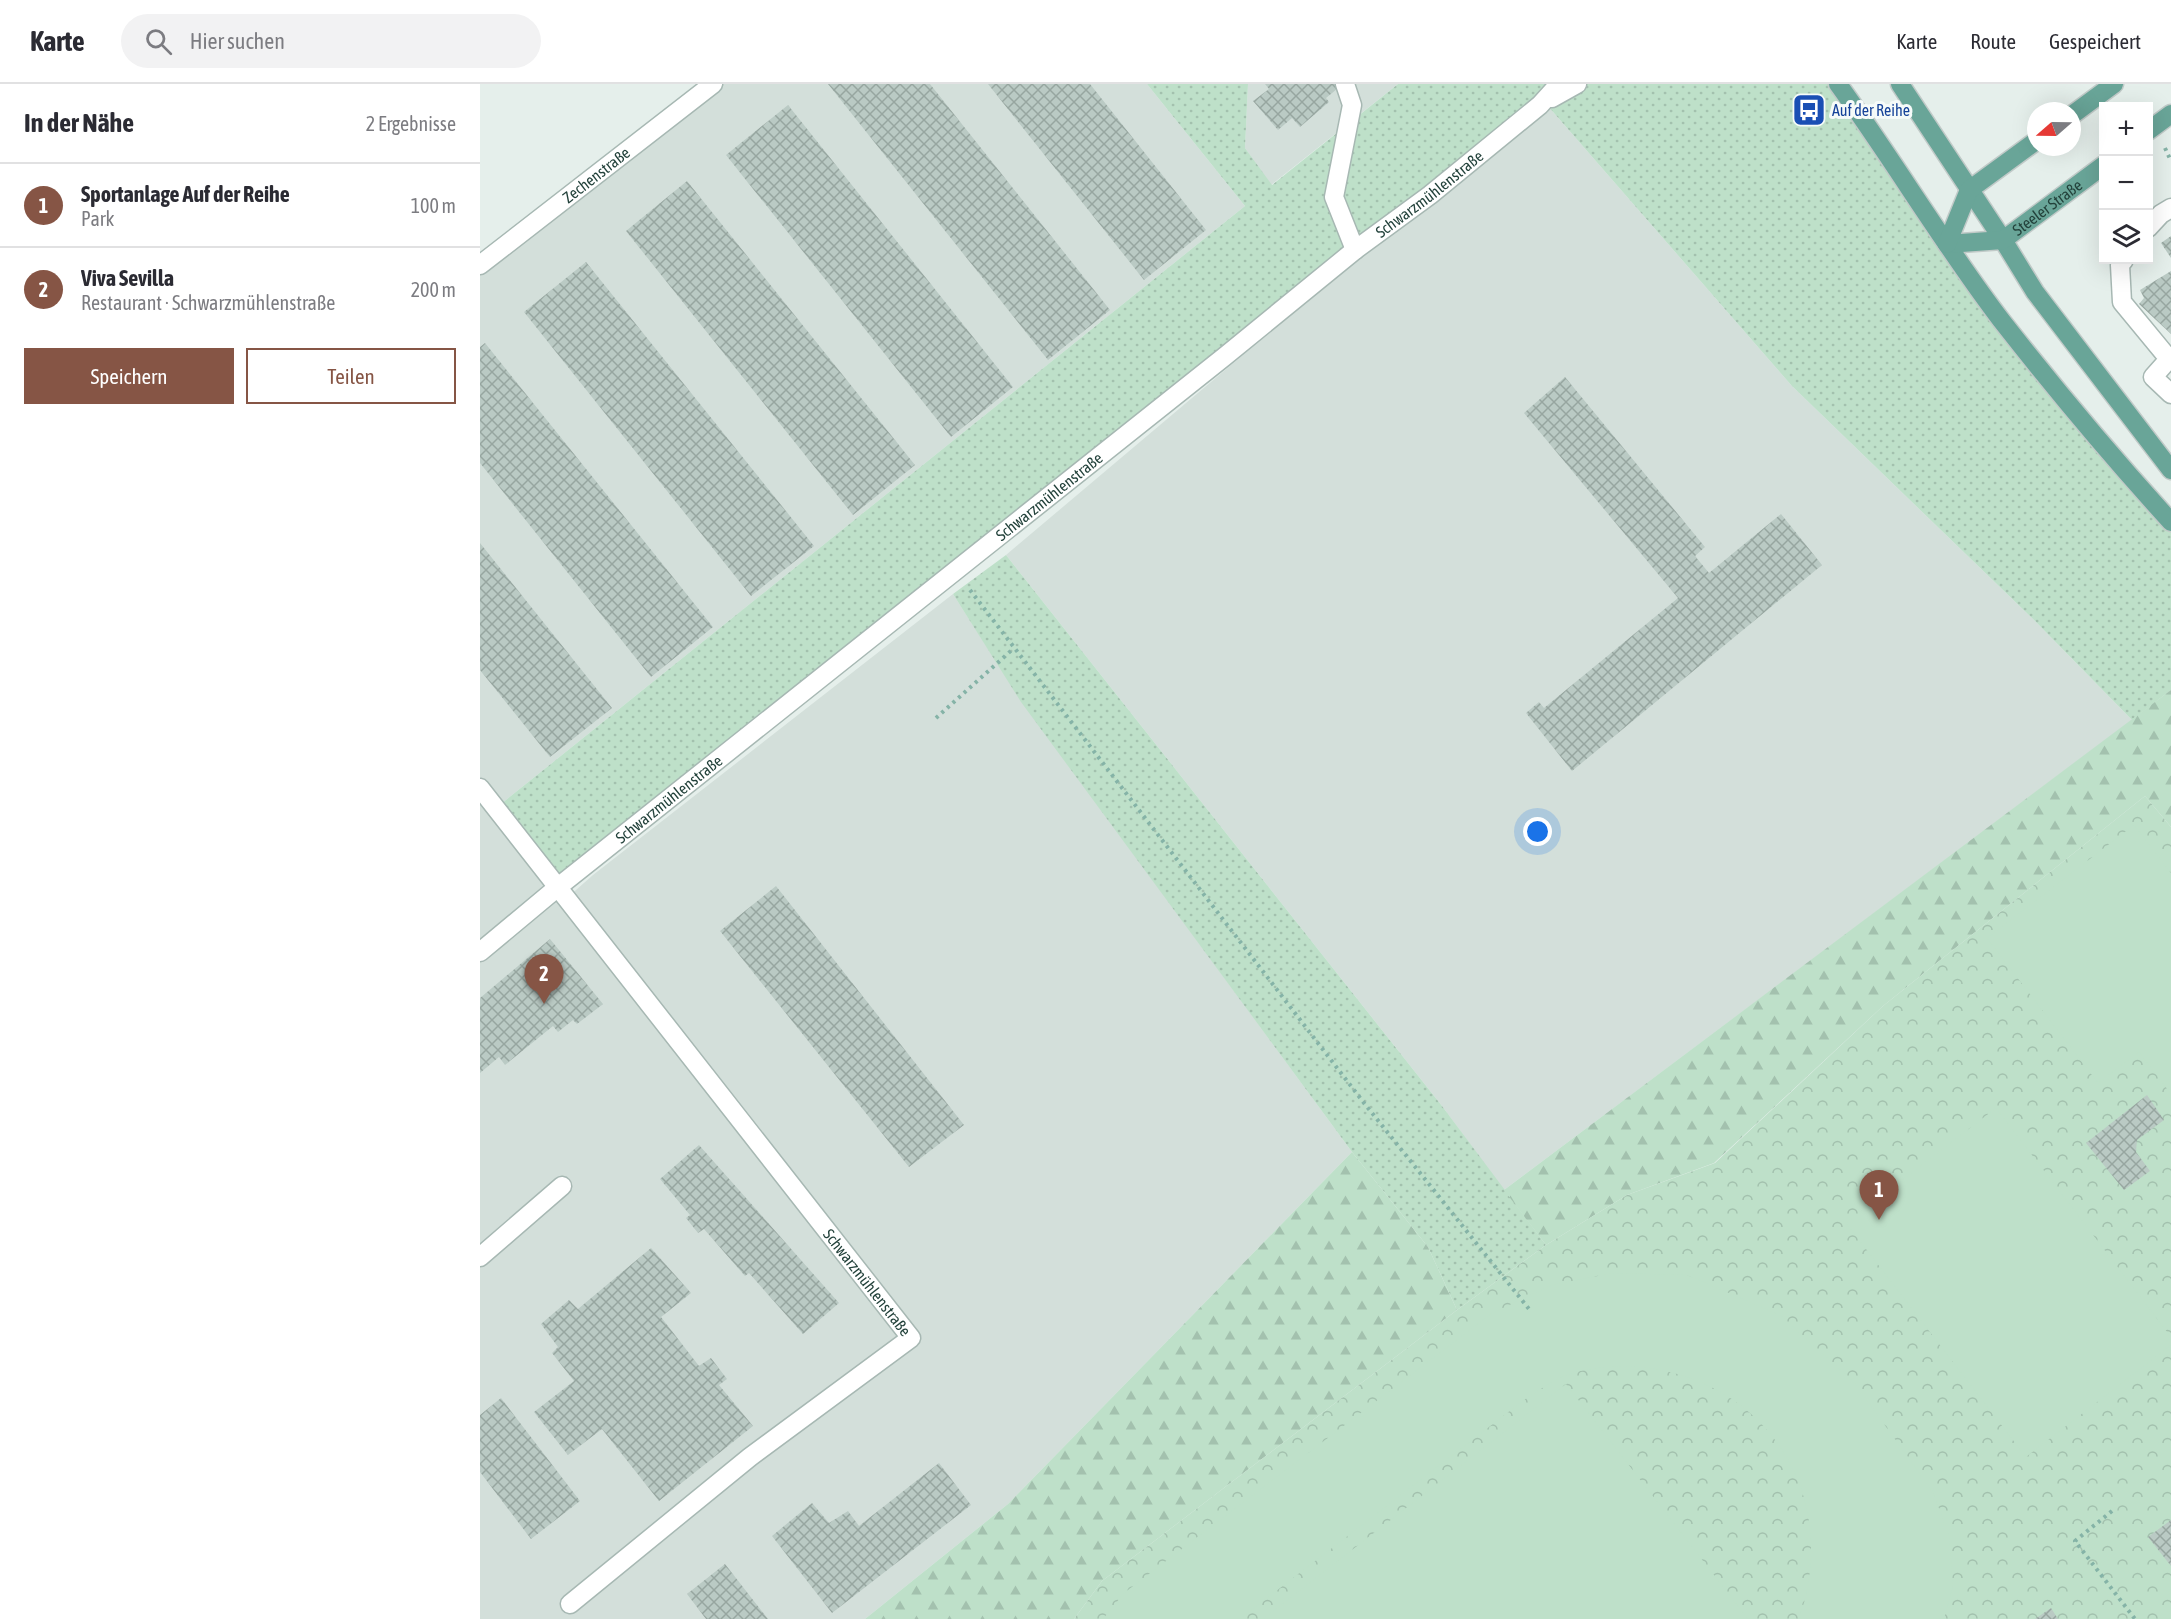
<!DOCTYPE html>
<html lang="de">
<head>
<meta charset="utf-8">
<style>
	body { margin:0; font-family:"Asap Condensed",sans-serif; background:#f2f2f3; color:#2b2b33 }
	.controls { position:absolute; right:18px; top:18px; display:grid; overflow:hidden; border-radius:0px; box-shadow:0 6px 24px #0002 }
	.controls button { width:54px; height:54px; display:grid; place-items:center; padding:0; border:0; border-bottom:2px solid #e1e1e2; background:#fff; color:#2b2b33; font:30px sans-serif }
	.compass { position:absolute; left:1547px; top:18px; width:54px; height:54px; border-radius:50%; background:#fff; box-shadow:0 6px 24px #0002; rotate:250deg }
	.you { position:absolute; left:1058px; top:748px; width:21px; height:21px; margin:-15px; border:4px solid #fff; border-radius:50%; background:#1a73e8; box-shadow:0 0 0 9px #1a73e833 }
	.badge { display:grid; place-items:center; width:39px; height:39px; border-radius:50%; background:#865545; color:#fff; font-size:20px; font-weight:700 }
	.pin { position:absolute; translate:-50% -50px; filter:drop-shadow(0 2px 3px #0008) }
	.pin::after { content:''; position:absolute; top:32px; width:21px; height:18px; background:inherit; clip-path:polygon(0 0,100% 0,50% 100%) }
	.list { margin:0; padding:0; list-style:none }
	h2 { display:flex; justify-content:space-between; align-items:center; height:78px; margin:0; padding:0 24px; font-size:26px }
	h2 small { font-size:20px; font-weight:400; color:#7c7c81 }
	.list li { display:grid; grid-template-columns:39px 1fr auto; gap:18px; align-items:center; box-sizing:border-box; height:84px; padding:0 24px; border-top:2px solid #e1e1e2 }
	.list b { display:block; font-size:22px; white-space:nowrap }
	.list p { margin:0; font-size:20px; white-space:nowrap; color:#7c7c81 }
	.list em { font-size:20px; font-style:normal; color:#7c7c81 }
	.actions { display:flex; gap:12px; padding:18px 24px }
	.actions a { flex:1; padding:14px 0; border:2px solid #865545; border-radius:0px; text-align:center; font-size:21px; color:#865545 }
	.actions .main { background:#865545; color:#fff }
	.icon { flex:none; width:33px; height:33px; fill:none; stroke:currentColor; stroke-width:2; stroke-linecap:round; stroke-linejoin:round }
	.map { position:relative; flex:none; width:1691px; height:1535px; overflow:hidden }
	header { display:flex; align-items:center; gap:36px; box-sizing:border-box; height:84px; padding:0 30px; background:#fff; border-bottom:2px solid #e1e1e2 }
	header strong { font-size:28px }
	nav { display:flex; gap:33px; margin-inline-start:auto; font-size:21px }
	.search { width:420px; height:54px; background:#f2f2f3; display:flex; align-items:center; gap:15px; box-sizing:border-box; padding:0 21px; border-radius:33px; color:#7c7c81; font-size:22px }
	main { display:flex }
	aside { flex:1; background:#fff }
	.map>svg:first-child { display:block }
	.built { fill:#d3dfda }
	.grass { fill:url(#grass-dots) }
	.forest { fill:url(#forest-firs) }
	.park { fill:url(#park-crowns) }
	.garden { fill:#bee0c9 }
	.building { fill:url(#building-cross-hatch) }
	.lines { fill:none; stroke-linecap:round; stroke-linejoin:round }
	.minor-casing { stroke:#a7b8b3; stroke-width:21 }
	.major-casing { stroke:#c1cac8; stroke-width:21 }
	.path { stroke:#85b3a7; stroke-width:4; stroke-dasharray:3 4.5; stroke-linecap:butt }
	.minor { stroke:#fff; stroke-width:18 }
	.major { stroke:#69a598; stroke-width:18 }
	.labels { text-anchor:middle; dominant-baseline:central; stroke-width:6; stroke-linejoin:round; paint-order:stroke }
	.transit-label { font-size:16px; fill:#164399; stroke:#f6fbf9; text-anchor:start }
	.street-label { font-size:16px; fill:#23423b; stroke:#f6fbf9 }
</style>
</head>
<body>
<header>
<strong>Karte</strong>
<div class="search"><svg class="icon" aria-label="search" viewBox="0 0 24 24"><circle cx="10" cy="10" r="6"/><path d="M15 15l6 6"/></svg>Hier suchen</div>
<nav><a>Karte</a><a>Route</a><a>Gespeichert</a></nav>
</header>
<main>
<aside>
<h2>In der Nähe<small>2 Ergebnisse</small></h2>
<ul class="list">
<li><span class="badge">1</span><div><b>Sportanlage Auf der Reihe</b><p>Park</p></div><em>100 m</em></li>
<li><span class="badge">2</span><div><b>Viva Sevilla</b><p>Restaurant · Schwarzmühlenstraße</p></div><em>200 m</em></li>
</ul>
<div class="actions"><a class="main">Speichern</a><a>Teilen</a></div>
</aside>
<div class="map">
<svg width="1691" height="1535" viewBox="0 0 1691 1535">
	<defs>
		<pattern id="grass-dots" width="8" height="8" patternUnits="userSpaceOnUse" patternTransform="scale(1.5)"><rect width="8" height="8" fill="#bee0c9"/><path d="M2 2h.1M6 6h.1" fill="none" stroke="#a3c1ae" stroke-width="1.8" stroke-linecap="round"/></pattern>
		<pattern id="forest-firs" width="22" height="20" patternUnits="userSpaceOnUse" patternTransform="scale(1.5)"><rect width="22" height="20" fill="#bee0c9"/><path d="M5 1l3.5 6h-7zM16 11l3.5 6h-7z" fill="#a3c1ae"/></pattern>
		<pattern id="park-crowns" width="20" height="18" patternUnits="userSpaceOnUse" patternTransform="scale(1.5)"><rect width="20" height="18" fill="#bee0c9"/><path d="M2 6a3 3 0 1 1 6 0M12 15a3 3 0 1 1 6 0" fill="none" stroke="#a3c1ae"/></pattern>
		<pattern id="building-cross-hatch" width="8" height="8" patternUnits="userSpaceOnUse" patternTransform="scale(1.5)"><rect width="8" height="8" fill="#bacac4"/><path d="M0 0l8 8M0 8l8-8" fill="none" stroke="#97a6a0"/></pattern>
	</defs>
	<rect width="100%" height="100%" fill="#e5efeb"/>
	<path class="built" d="M242 0H667L765 122 21 720 0 693V190L101 112Z
		M768 0H918L791 101 765 64Z
		M1067 21 1312 302 1555 537 1652 636 1024 1106 962 1022 526 471 757 276 877 171Z
		M473 510 542 618 872 1068 528 1420 385 1535H0V717L62 795 79 821 113 791Z"/>
	<path class="grass" d="M667 0H768L765 64 792 101 918 0H1071L1055 17 80 793 21 720 765 122Z
		M1104 0H1351L1691 444V606L1652 636 1555 537 1312 302 1067 21Z
		M526 471 962 1022 1066 1161 977 1226 948 1163 872 1068 541 618 473 510Z"/>
	<path class="forest" d="M1691 606V743L1665 712 1403 922 1234 1079 1147 1111 1066 1161 1024 1106Z
		M872 1068 948 1163 977 1226 622 1497 594 1535H385L528 1420Z"/>
	<path class="park" d="M1665 712 1691 743V1535H594L622 1497 977 1226 1066 1161 1147 1111 1235 1079 1403 922Z"/>
	<path class="garden" d="M1654 741 1691 789V1010L1659 968 1618 999 1507 854Z
		M1516 1024 1691 1253V1261L1546 1373 1366 1139Z
		M1133 1189 1207 1191 1300 1231 1373 1297 1453 1408 1469 1452 1473 1502 1464 1535H1318C1329 1511 1331 1485 1331 1459 1327 1337 1212 1261 1096 1288 1078 1292 1060 1306 1044 1316L760 1535H623L644 1509 1012 1229 1072 1201Z
		M1086 1300 1268 1535H783Z"/>
	<path class="building" d="M348 0H450L630 226 568 276Z
		M508 0H610L726 146 664 196Z
		M785 0H863L846 14 849 18 820 43 812 34 798 46 773 17 789 5Z
		M308 21 533 303 471 353 246 71Z
		M207 97 435 381 373 431 146 147Z
		M1691 152V174L1681 159Z
		M106 178 334 462 271 512 44 228Z
		M1691 187V250L1659 220 1664 214 1660 206Z
		M5 259 233 543 171 593 0 379V263Z
		M1085 293 1225 463 1215 472 1229 489 1301 430 1342 481 1092 687 1046 629 1059 618 1064 624 1198 514 1044 329Z
		M0 459 132 624 70 673 0 586Z
		M296 802 484 1041 429 1083 240 847Z
		M70 855 123 920 97 940 93 936 78 948 73 942 25 981 19 973 0 989V914Z
		M1667 1011 1684 1036 1657 1056 1656 1068 1670 1087 1644 1106 1606 1059Z
		M219 1061 359 1219 323 1250 269 1189 265 1192 224 1145 218 1149 206 1134 210 1131 180 1095Z
		M171 1164 211 1209 181 1233 219 1282 231 1274 247 1295 239 1301 273 1342 179 1417 122 1345 88 1371 54 1328 94 1297 72 1269 78 1263 61 1240 89 1216 98 1225Z
		M21 1314 100 1417 51 1455 0 1388V1331Z
		M459 1379 491 1421 352 1529 292 1452 332 1419 349 1439 368 1427 379 1442Z
		M1691 1436V1482L1668 1453Z
		M245 1480 288 1535H226L207 1510Z
		M1571 1524 1578 1535H1555Z"/>
	<g class="lines">
		<g class="minor-casing">
			<g id="minor">
				<path d="M865 0 872 21 854 113 875 166"/>
				<path d="M1072 14 1097 0"/>
				<path d="M1668 144 1681 130 1691 124"/>
				<path d="M1644 176 1640 181 1642 218 1689 275 1673 293 1691 310"/>
				<path id="s1" d="M0 181 233 0"/>
				<path id="s2" d="M0 704 431 1254 270 1373 90 1520"/>
				<path id="s3" d="M0 868 78 803 744 273 875 166 950 111 1060 21 1079 0"/>
				<path d="M0 1173 82 1102"/>
			</g>
		</g>
		<g class="major-casing">
			<g id="major">
				<path d="M1358 0C1414 77 1463 160 1521 236 1575 305 1632 373 1691 438"/>
				<path d="M1420 0 1523 156 1555 208 1691 386"/>
				<path d="M1592 31 1634 0"/>
				<path d="M1668 47 1691 30"/>
				<path id="s4" d="M1467 160 1523 156 1624 81"/>
				<path d="M1467 160 1489 106 1556 57"/>
			</g>
		</g>
		<path class="path" d="M1685 64 1691 77
			M490 506 884 1019 1049 1225
			M456 634 534 564
			M1632 1427 1595 1457 1655 1535"/>
		<use href="#minor" class="minor"/>
		<use href="#major" class="major"/>
	</g>
	<defs>
		<g id="bus-square" transform="scale(1.725)"><rect x="-9" y="-9" width="18" height="18" rx="4" fill="#1a4fb4" stroke="#f6fbf9"/><path d="M-5-6H5V4H4V6H2V4H-2V6H-4V4H-5ZM-3.5-4V0h7V-4ZM-3.5 1.2v1.5H-2V1.2ZM2 1.2v1.5H3.5V1.2Z" fill="#fff"/></g>
	</defs>
	<g fill-rule="evenodd">
		<use href="#bus-square" x="1329" y="26"/>
	</g>
	<g class="labels">
		<g class="transit-label">
			<text x="1352" y="26">Auf der Reihe</text>
		</g>
		<g class="street-label">
			<text stroke="none"><textPath href="#s1" startOffset="147">Zechenstraße</textPath></text>
			<text stroke="none"><textPath href="#s3" startOffset="1215">Schwarzmühlenstraße</textPath></text>
			<text stroke="none"><textPath href="#s4" startOffset="111">Steeler Straße</textPath></text>
			<text stroke="none"><textPath href="#s3" startOffset="729">Schwarzmühlenstraße</textPath></text>
			<text stroke="none"><textPath href="#s3" startOffset="243">Schwarzmühlenstraße</textPath></text>
			<text stroke="none"><textPath href="#s2" startOffset="628">Schwarzmühlenstraße</textPath></text>
		</g>
	</g>
</svg>
<div class="controls">
<button>+</button>
<button>−</button>
<button><svg class="icon" aria-label="layers" viewBox="0 0 24 24"><path d="M12 4l9 5-9 5-9-5zM3 14l9 5 9-5"/></svg></button>
</div>
<svg class="compass" viewBox="-18 -18 36 36"><path d="M0-13l5 13h-10z" fill="#e53935"/><path d="M0 13l5-13h-10z" fill="#7c7c81"/></svg>
<div class="you"></div>
<div class="pin badge" style="left:1399px;top:1136px">1</div>
<div class="pin badge" style="left:64px;top:920px">2</div>
</div>
</main>
</body>
</html>
